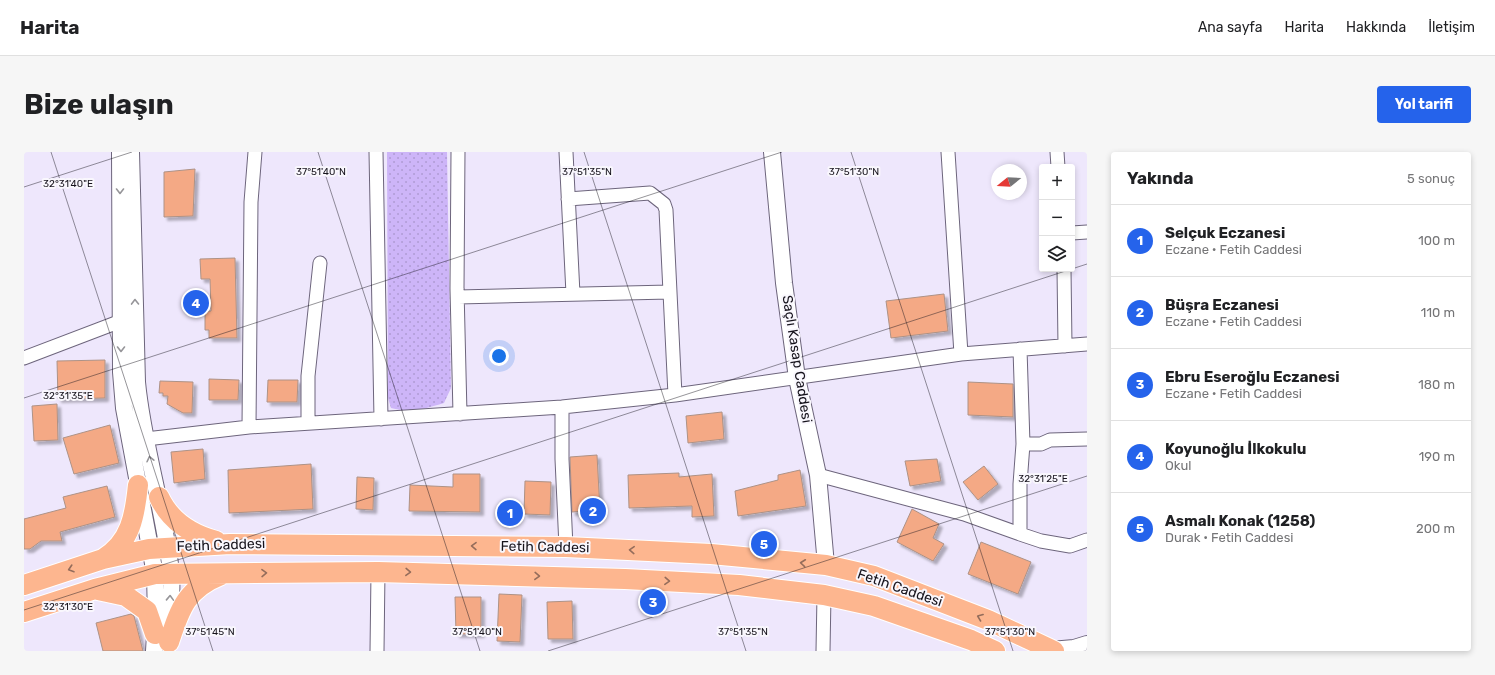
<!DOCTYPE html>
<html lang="tr">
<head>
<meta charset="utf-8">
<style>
	body { margin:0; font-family:Rubik,sans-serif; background:#f6f6f6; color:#202124 }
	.controls { position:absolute; right:12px; top:12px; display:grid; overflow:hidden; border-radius:4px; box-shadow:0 2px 6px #0003 }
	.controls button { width:36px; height:36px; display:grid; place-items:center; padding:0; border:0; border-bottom:1px solid #e0e0e0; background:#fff; color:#202124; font:20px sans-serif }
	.compass { position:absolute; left:967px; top:12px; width:36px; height:36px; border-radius:50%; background:#fff; box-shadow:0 2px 6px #0003; rotate:252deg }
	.you { position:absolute; left:475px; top:204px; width:14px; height:14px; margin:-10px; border:3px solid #fff; border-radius:50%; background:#1a73e8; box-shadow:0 0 0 6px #1a73e833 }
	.badge { display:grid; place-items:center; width:26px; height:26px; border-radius:50%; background:#2563eb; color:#fff; font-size:13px; font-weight:700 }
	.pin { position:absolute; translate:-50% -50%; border:2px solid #fff; box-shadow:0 1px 4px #0006 }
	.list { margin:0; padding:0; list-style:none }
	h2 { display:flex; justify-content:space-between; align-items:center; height:52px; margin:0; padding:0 16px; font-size:17px }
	h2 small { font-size:13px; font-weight:400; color:#757577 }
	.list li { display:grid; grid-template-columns:26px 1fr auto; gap:12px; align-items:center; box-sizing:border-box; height:72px; padding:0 16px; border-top:1px solid #e0e0e0 }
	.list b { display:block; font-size:15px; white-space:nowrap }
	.list p { margin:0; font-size:13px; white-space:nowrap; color:#757577 }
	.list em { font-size:13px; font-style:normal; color:#757577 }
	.icon { flex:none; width:22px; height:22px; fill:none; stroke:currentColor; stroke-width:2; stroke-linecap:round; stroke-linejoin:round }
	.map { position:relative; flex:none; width:1063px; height:499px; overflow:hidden; border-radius:4px }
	header { display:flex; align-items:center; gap:24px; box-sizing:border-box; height:56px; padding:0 20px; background:#fff; border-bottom:1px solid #e0e0e0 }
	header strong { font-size:19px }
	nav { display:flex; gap:22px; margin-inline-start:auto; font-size:14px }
	.intro { display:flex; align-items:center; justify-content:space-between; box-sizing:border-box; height:96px; padding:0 24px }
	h1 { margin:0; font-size:28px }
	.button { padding:10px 18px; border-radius:4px; background:#2563eb; color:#fff; font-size:14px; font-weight:700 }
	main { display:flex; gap:24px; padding:0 24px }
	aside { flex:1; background:#fff; border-radius:4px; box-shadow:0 2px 6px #0003 }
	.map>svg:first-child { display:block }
	.park { fill:url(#park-dots) }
	.building { fill:#f4a985; stroke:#ad9286; filter:url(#shadow) }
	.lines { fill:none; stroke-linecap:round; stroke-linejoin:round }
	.minor-casing { stroke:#6d657c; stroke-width:15 }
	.tertiary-casing { stroke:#6d657c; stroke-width:18 }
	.primary-casing { stroke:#fff; stroke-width:22 }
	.minor { stroke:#fff; stroke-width:13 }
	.tertiary { stroke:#fff; stroke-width:16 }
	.primary { stroke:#fdb68f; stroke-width:20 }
	.oneway { stroke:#969599 }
	.oneway2 { stroke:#956d5b }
	.ticks { fill:none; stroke:#16131c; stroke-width:1; stroke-opacity:0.45 }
	.labels { text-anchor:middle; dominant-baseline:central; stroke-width:4; stroke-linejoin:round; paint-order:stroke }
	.street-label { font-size:14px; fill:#16131c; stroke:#f9f7fd }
	.ticks-label { font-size:10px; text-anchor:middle; fill:#16131c; stroke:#f9f7fd; stroke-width:4; stroke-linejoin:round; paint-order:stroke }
</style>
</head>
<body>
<header>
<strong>Harita</strong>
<nav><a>Ana sayfa</a><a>Harita</a><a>Hakkında</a><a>İletişim</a></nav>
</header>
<div class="intro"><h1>Bize ulaşın</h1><a class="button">Yol tarifi</a></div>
<main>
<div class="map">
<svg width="1063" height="499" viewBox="0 0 1063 499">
	<defs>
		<pattern id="park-dots" width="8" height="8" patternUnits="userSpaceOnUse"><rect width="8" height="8" fill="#cdb5f8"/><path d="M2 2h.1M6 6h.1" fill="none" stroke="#af9bd4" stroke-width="1.8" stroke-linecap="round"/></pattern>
		<filter id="shadow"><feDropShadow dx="3.5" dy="3.5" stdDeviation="1" flood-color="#0004"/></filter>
	</defs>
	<rect width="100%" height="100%" fill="#eee7fc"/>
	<path class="park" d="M363 0H423L427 236 420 251C401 257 386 261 367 256L364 246Z"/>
	<path class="building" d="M171 17 169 64 140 65V20Z
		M211 106 213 186H185V178H181V159H187L186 127H177L176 107Z
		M920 142 924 179 867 186 862 149Z
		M81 208V246L34 247 33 209Z
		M185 227 215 228 214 248H185Z
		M244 228H274L273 250H243Z
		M136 229 169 230 168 261H159L143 252 144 244H139V241H135Z
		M944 230 989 232V265L944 263Z
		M33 252 34 288 10 289 8 254Z
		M698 260 700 287 664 291 662 264Z
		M86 273 95 311 50 322 39 286Z
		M179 297 181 327 150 331 147 300Z
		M573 303 576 358 548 360 546 305Z
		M913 307 917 329 886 334 881 309Z
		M287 312 289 357 205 361 204 318Z
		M960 314 974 332 954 348 939 330Z
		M776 318 782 354 714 364 711 339 754 328V323Z
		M655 321V325L688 322 690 364 668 365V354L605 356 604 323Z
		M429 322H456V360L385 359 386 333 429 335Z
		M333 325 350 326 349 358 332 357Z
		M501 329 527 330 526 363 500 362Z
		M83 334 91 365 36 380 38 389H17L6 397H0V367L42 356 39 345Z
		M888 357 915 372 909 386 920 392 909 409 873 390Z
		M957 390 1007 410 994 442 944 422Z
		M475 442 498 443 496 490 473 489Z
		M431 445H457V482H432Z
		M548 449 549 487H524L523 450Z
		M107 462 110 464 119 499H79L72 471Z"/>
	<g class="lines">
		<g class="minor-casing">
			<path id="minor" d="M352 0 357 267
				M434 0 433 137 436 262
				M542 0 549 142
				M924 0 937 202
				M1033 0 1034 15
				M544 47 626 41 640 52 642 58 651 243
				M1048 81 1063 80
				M1040 117 1041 194
				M434 145 645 140
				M996 197 999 292 996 332V382L1017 389 1046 394 1063 388
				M0 206 97 169
				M538 255V307L542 395
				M284 271V224L296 111
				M225 275 227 50 231 0
				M122 287 225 275 538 255 651 243 937 202 1063 192
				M999 292H1017L1026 288 1063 287
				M794 323 940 362 996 382
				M353 499 354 420
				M799 499 800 443"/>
		</g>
		<g class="tertiary-casing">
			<path id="tertiary" d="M96 0 97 220 100 256 131 422 132 466 130 499
				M107 0 113 230C119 294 140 356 147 420 149 440 145 462 145 481
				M748 0 760 131 773 226 794 323 802 413
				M1027 498 1050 496 1063 492"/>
		</g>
		<g class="primary-casing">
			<path id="primary" d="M135 345C146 369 166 382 192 389
				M79 407C107 390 111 363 114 333
				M0 433 79 407 125 397 206 392 542 395 687 402 802 413 850 424 964 468 1030 499
				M74 438 102 444 123 459 131 482
				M0 460 71 437 131 422 354 420 601 427 715 433 800 443 850 454 947 488 971 499
				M145 490C156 457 162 437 197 423"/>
		</g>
		<use href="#minor" class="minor"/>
		<use href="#tertiary" class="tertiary"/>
		<use href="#primary" class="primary"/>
	</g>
	<defs><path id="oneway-chevron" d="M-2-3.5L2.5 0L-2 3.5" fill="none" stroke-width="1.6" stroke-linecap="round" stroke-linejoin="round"/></defs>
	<g class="oneway">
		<use href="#oneway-chevron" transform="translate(96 39) rotate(90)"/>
		<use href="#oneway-chevron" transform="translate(111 150) rotate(-91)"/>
		<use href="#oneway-chevron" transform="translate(97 197) rotate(90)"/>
		<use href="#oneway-chevron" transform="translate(126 307) rotate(-103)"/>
		<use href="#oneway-chevron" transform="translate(146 446) rotate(-88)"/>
	</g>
	<g class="oneway2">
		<use href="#oneway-chevron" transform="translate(450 394) rotate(-179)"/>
		<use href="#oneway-chevron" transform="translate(608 398) rotate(-177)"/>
		<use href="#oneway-chevron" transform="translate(779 411) rotate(-174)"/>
		<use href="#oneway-chevron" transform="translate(47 417) rotate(162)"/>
		<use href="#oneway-chevron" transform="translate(384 420) rotate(2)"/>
		<use href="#oneway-chevron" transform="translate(240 421) rotate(-1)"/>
		<use href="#oneway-chevron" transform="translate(513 424) rotate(2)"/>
		<use href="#oneway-chevron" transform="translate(643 429) rotate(3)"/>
		<use href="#oneway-chevron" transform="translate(956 465) rotate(-159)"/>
	</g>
	<path class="ticks" d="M27 0 189 499M294 0 456 499M560 0 722 499M827 0 989 499M0 35 108 0M0 246 758 0M0 458 1063 112M524 499 1063 324"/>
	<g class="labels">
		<g class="street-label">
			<text transform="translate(773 207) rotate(81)">Saçlı Kasap Caddesi</text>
			<text transform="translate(197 393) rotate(-2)">Fetih Caddesi</text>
			<text transform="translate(521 395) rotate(1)">Fetih Caddesi</text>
			<text transform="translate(876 436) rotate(19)">Fetih Caddesi</text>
		</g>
	</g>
	<g class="ticks-label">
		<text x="297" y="23">37°51'40"N</text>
		<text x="563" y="23">37°51'35"N</text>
		<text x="830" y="23">37°51'30"N</text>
		<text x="44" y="35">32°31'40"E</text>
		<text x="44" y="247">32°31'35"E</text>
		<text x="1019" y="330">32°31'25"E</text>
		<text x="44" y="458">32°31'30"E</text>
		<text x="186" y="483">37°51'45"N</text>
		<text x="453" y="483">37°51'40"N</text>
		<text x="719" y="483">37°51'35"N</text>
		<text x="986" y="483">37°51'30"N</text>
	</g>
</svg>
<div class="controls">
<button>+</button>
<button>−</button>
<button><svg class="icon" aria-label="layers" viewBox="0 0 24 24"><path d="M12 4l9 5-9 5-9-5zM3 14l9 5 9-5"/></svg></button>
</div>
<svg class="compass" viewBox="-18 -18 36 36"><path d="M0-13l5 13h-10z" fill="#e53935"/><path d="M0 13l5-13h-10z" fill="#757577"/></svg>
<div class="you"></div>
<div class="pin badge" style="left:486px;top:361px">1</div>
<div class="pin badge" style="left:569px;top:359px">2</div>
<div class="pin badge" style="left:629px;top:450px">3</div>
<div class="pin badge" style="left:172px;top:151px">4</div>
<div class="pin badge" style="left:740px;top:392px">5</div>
</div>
<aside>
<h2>Yakında<small>5 sonuç</small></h2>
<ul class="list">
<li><span class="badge">1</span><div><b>Selçuk Eczanesi</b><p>Eczane · Fetih Caddesi</p></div><em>100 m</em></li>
<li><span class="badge">2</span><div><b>Büşra Eczanesi</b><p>Eczane · Fetih Caddesi</p></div><em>110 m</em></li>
<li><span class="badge">3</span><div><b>Ebru Eseroğlu Eczanesi</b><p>Eczane · Fetih Caddesi</p></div><em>180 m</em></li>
<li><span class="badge">4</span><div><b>Koyunoğlu İlkokulu</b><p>Okul</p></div><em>190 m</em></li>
<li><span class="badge">5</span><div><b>Asmalı Konak (1258)</b><p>Durak · Fetih Caddesi</p></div><em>200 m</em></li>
</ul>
</aside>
</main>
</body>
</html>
